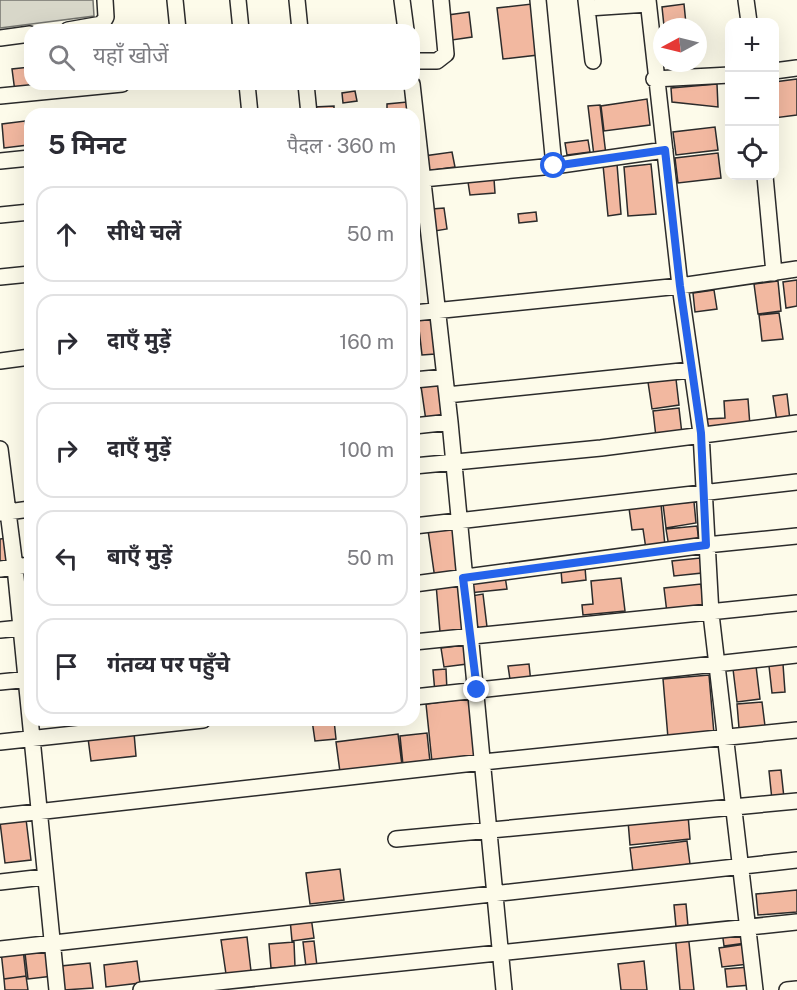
<!DOCTYPE html>
<html lang="hi">
<head>
<meta charset="utf-8">
<style>
	body { margin:0; font-family:"Public Sans","Noto Sans Devanagari",sans-serif; background:#f2f2f3; color:#2b2b33 }
	.controls { position:absolute; right:18px; top:18px; display:grid; overflow:hidden; border-radius:12px; box-shadow:0 6px 24px #0002 }
	.controls button { width:54px; height:54px; display:grid; place-items:center; padding:0; border:0; border-bottom:2px solid #e1e1e2; background:#fff; color:#2b2b33; font:30px sans-serif }
	.compass { position:absolute; left:653px; top:18px; width:54px; height:54px; border-radius:50%; background:#fff; box-shadow:0 6px 24px #0002; rotate:263deg }
	.stop { position:absolute; width:18px; height:18px; margin:-14px; border:4px solid #2563eb; border-radius:50%; background:#fff }
	.stop.end { background:#2563eb; border-color:#fff; box-shadow:0 2px 6px #0008 }
	.list { margin:0; padding:0; list-style:none }
	h2 { display:flex; justify-content:space-between; align-items:center; height:78px; margin:0; padding:0 24px; font-size:26px }
	h2 small { font-size:20px; font-weight:400; color:#7c7c81 }
	.list li { display:grid; grid-template-columns:39px 1fr auto; gap:18px; align-items:center; box-sizing:border-box; height:96px; margin:0 12px 12px; padding:0 12px; border:2px solid #e1e1e2; border-radius:18px }
	.list b { display:block; font-size:22px; white-space:nowrap }
	.list em { font-size:20px; font-style:normal; color:#7c7c81 }
	.icon { flex:none; width:33px; height:33px; fill:none; stroke:currentColor; stroke-width:2; stroke-linecap:round; stroke-linejoin:round }
	.map { position:relative; flex:none; width:797px; height:990px; overflow:hidden }
	.search { position:absolute; background:#fff; box-shadow:0 6px 24px #0002; left:24px; top:24px; width:396px; height:66px; display:flex; align-items:center; gap:15px; box-sizing:border-box; padding:0 21px; border-radius:18px; color:#7c7c81; font-size:22px }
	.panel { position:absolute; background:#fff; box-shadow:0 6px 24px #0002; left:24px; top:108px; width:396px; height:618px; border-radius:18px }
	.map>svg:first-child { display:block }
	.water { fill:#d8d7c9; stroke:#74746e; stroke-width:1.5 }
	.building { fill:#f2b8a0; stroke:#2b2b2b; stroke-width:1.5 }
	.lines { fill:none; stroke-linecap:round; stroke-linejoin:round }
	.street-casing { stroke:#2b2b2b; stroke-width:18 }
	.street { stroke:#fdfbea; stroke-width:15 }
	.route { stroke:#2563eb; stroke-width:8 }
</style>
</head>
<body>
<div class="map">
<svg width="797" height="990" viewBox="0 0 797 990">
	<rect width="100%" height="100%" fill="#fdfbea"/>
	<path class="water" d="M0 0H93L94 16 0 28Z"/>
	<path class="building" d="M532 4 538 55 503 59 497 8Z
		M684 4 686 24 664 26 662 7Z
		M469 12 472 37 452 40 448 15Z
		M30 67V84H33V90L15 92 12 69Z
		M797 79V115L774 118V82Z
		M717 84 718 107 672 102 671 88Z
		M355 91 357 101 343 103 342 93Z
		M647 99 650 125 604 131 601 106Z
		M407 102 408 110 387 113V104Z
		M600 105 606 155 594 156 588 106Z
		M334 106V114H314V107Z
		M25 121 28 145 4 148 2 124Z
		M715 127 718 150 676 155 673 132Z
		M588 140 590 152 567 155 565 143Z
		M452 152 455 167 426 171 424 156Z
		M718 153 721 178 678 183 675 158Z
		M617 164 621 214 608 216 603 165Z
		M651 164 656 214 628 216 624 167Z
		M494 179 495 193 470 195 468 182Z
		M444 208 447 229 435 231 432 209Z
		M536 212 537 221 519 223 518 214Z
		M797 280V306L786 308 783 282Z
		M778 281 781 311 758 314 754 284Z
		M714 290 717 309 695 312 693 293Z
		M779 313 783 339 762 341 759 315Z
		M431 319 435 354 422 355 418 320Z
		M676 379 679 405 652 409 648 382Z
		M439 383 444 419 426 421 421 386Z
		M787 394 790 420 777 422 773 396Z
		M748 399 750 426 708 430 707 419 725 418 724 401Z
		M679 408 682 434 656 437 653 411Z
		M694 502 696 523 666 528 663 504Z
		M661 504 665 546 646 549 643 529 632 530 629 508Z
		M452 526 460 575 435 579 428 530Z
		M697 526 699 542 669 547 666 529Z
		M7 538 10 562 0 563V539Z
		M700 558 702 573 674 576 672 561Z
		M585 567 586 580 562 583 561 570Z
		M505 576 507 589 469 593 468 580Z
		M621 578 625 611 583 615 582 605 593 604 591 581Z
		M460 582 463 630 440 632 436 584Z
		M701 584 704 608 667 613 664 588Z
		M483 594 487 627 475 629 471 596Z
		M465 645 467 664 444 667 441 648Z
		M529 664 531 683 511 686 508 666Z
		M783 664 785 692 772 693 769 666Z
		M756 666 760 699 737 702 733 669Z
		M446 669 447 691 435 693 433 670Z
		M709 675 714 734 668 738 663 679Z
		M471 698 477 757 432 762 426 704Z
		M762 702 765 726 739 728 737 704Z
		M312 720H334L336 739 315 741Z
		M134 733 136 756 91 761 88 738Z
		M427 733 430 762 403 765 400 736Z
		M398 734 402 765 340 772 336 742Z
		M781 770 784 798 772 800 769 771Z
		M688 815 690 839 630 845 628 821Z
		M26 819 31 860 5 863 0 822Z
		M687 841 690 864 633 872 630 848Z
		M340 869 344 900 310 904 306 873Z
		M797 890V912L758 915 756 894Z
		M686 904 688 926 676 927 674 905Z
		M311 917 314 938 292 941 290 919Z
		M744 928 746 943 724 946 722 931Z
		M688 933 694 990H680L675 934Z
		M247 937 251 971 226 974 221 940Z
		M314 941 317 966 306 967 303 942Z
		M294 942 295 967 271 968 269 944Z
		M746 944 749 964 722 967 719 948Z
		M23 949 26 976 4 979 1 951Z
		M50 951 53 976 28 979 25 953Z
		M137 961 140 983 106 987 104 965Z
		M644 961 647 990H621L618 964Z
		M90 963 93 988 64 990 61 966Z
		M749 967 751 985 727 987 725 969Z
		M26 976 28 990H5L4 979Z"/>
	<g class="lines">
		<g class="street-casing">
			<path id="street" d="M175 0 178 30
				M238 0 241 30
				M297 0 300 30
				M402 0 406 30
				M538 0 554 166
				M586 0 593 61
				M648 0 680 286 701 433 711 614 755 990
				M746 0 749 22
				M588 8 648 4
				M68 30 102 24 106 17 105 0
				M0 38 30 34
				M414 61H437L446 54 441 0
				M774 71 797 68
				M654 79 730 75
				M247 84 250 114
				M306 84 309 114
				M412 84 450 422 504 990
				M0 96 122 84
				M0 161 30 158
				M765 176 774 273
				M423 179 554 166 665 150
				M0 215 30 212
				M0 277 30 274
				M414 313 680 286 797 269
				M0 361 30 357
				M414 380 445 377
				M447 395 691 370
				M414 426 450 422
				M0 449 15 567 57 990
				M414 466 601 448 797 423
				M0 513 30 509
				M414 526 797 482
				M0 569 30 565
				M414 584 706 545 797 536
				M0 630 30 627
				M414 642 797 603
				M0 682 30 679
				M414 697 797 655
				M0 742 203 720
				M0 816 483 762 797 730
				M396 839 797 801
				M0 882 44 877
				M0 949 797 860
				M141 990 797 922
				M787 990 797 989"/>
		</g>
		<use href="#street" class="street"/>
	</g>
	<g class="lines">
		<path class="route" d="M477 690 463 578 706 545 701 433 680 286 665 150 554 166"/>
	</g>
</svg>
<div class="controls">
<button>+</button>
<button>−</button>
<button><svg class="icon" aria-label="locate" viewBox="0 0 24 24"><circle cx="12" cy="12" r="6"/><path d="M12 2v4M12 18v4M2 12h4M18 12h4"/></svg></button>
</div>
<svg class="compass" viewBox="-18 -18 36 36"><path d="M0-13l5 13h-10z" fill="#e53935"/><path d="M0 13l5-13h-10z" fill="#7c7c81"/></svg>
<div class="stop" style="left:554px;top:166px"></div>
<div class="stop end" style="left:477px;top:690px"></div>
<div class="search"><svg class="icon" aria-label="search" viewBox="0 0 24 24"><circle cx="10" cy="10" r="6"/><path d="M15 15l6 6"/></svg>यहाँ खोजें</div>
<section class="panel">
<h2>5 मिनट<small>पैदल · 360 m</small></h2>
<ul class="list">
<li><svg class="icon" aria-label="ahead" viewBox="0 0 24 24"><path d="M12 20V5M6 11l6-6 6 6"/></svg><div><b>सीधे चलें</b></div><em>50 m</em></li>
<li><svg class="icon" aria-label="right" viewBox="0 0 24 24"><path d="M7 20v-9h11M14 6l5 5-5 5"/></svg><div><b>दाएँ मुड़ें</b></div><em>160 m</em></li>
<li><svg class="icon" aria-label="right" viewBox="0 0 24 24"><path d="M7 20v-9h11M14 6l5 5-5 5"/></svg><div><b>दाएँ मुड़ें</b></div><em>100 m</em></li>
<li><svg class="icon" aria-label="left" viewBox="0 0 24 24"><path d="M17 20v-9H6M10 6l-5 5 5 5"/></svg><div><b>बाएँ मुड़ें</b></div><em>50 m</em></li>
<li><svg class="icon" aria-label="arrive" viewBox="0 0 24 24"><path d="M6 21V4h12l-3 4 3 4H6"/></svg><div><b>गंतव्य पर पहुँचे</b></div></li>
</ul>
</section>
</div>
</body>
</html>
